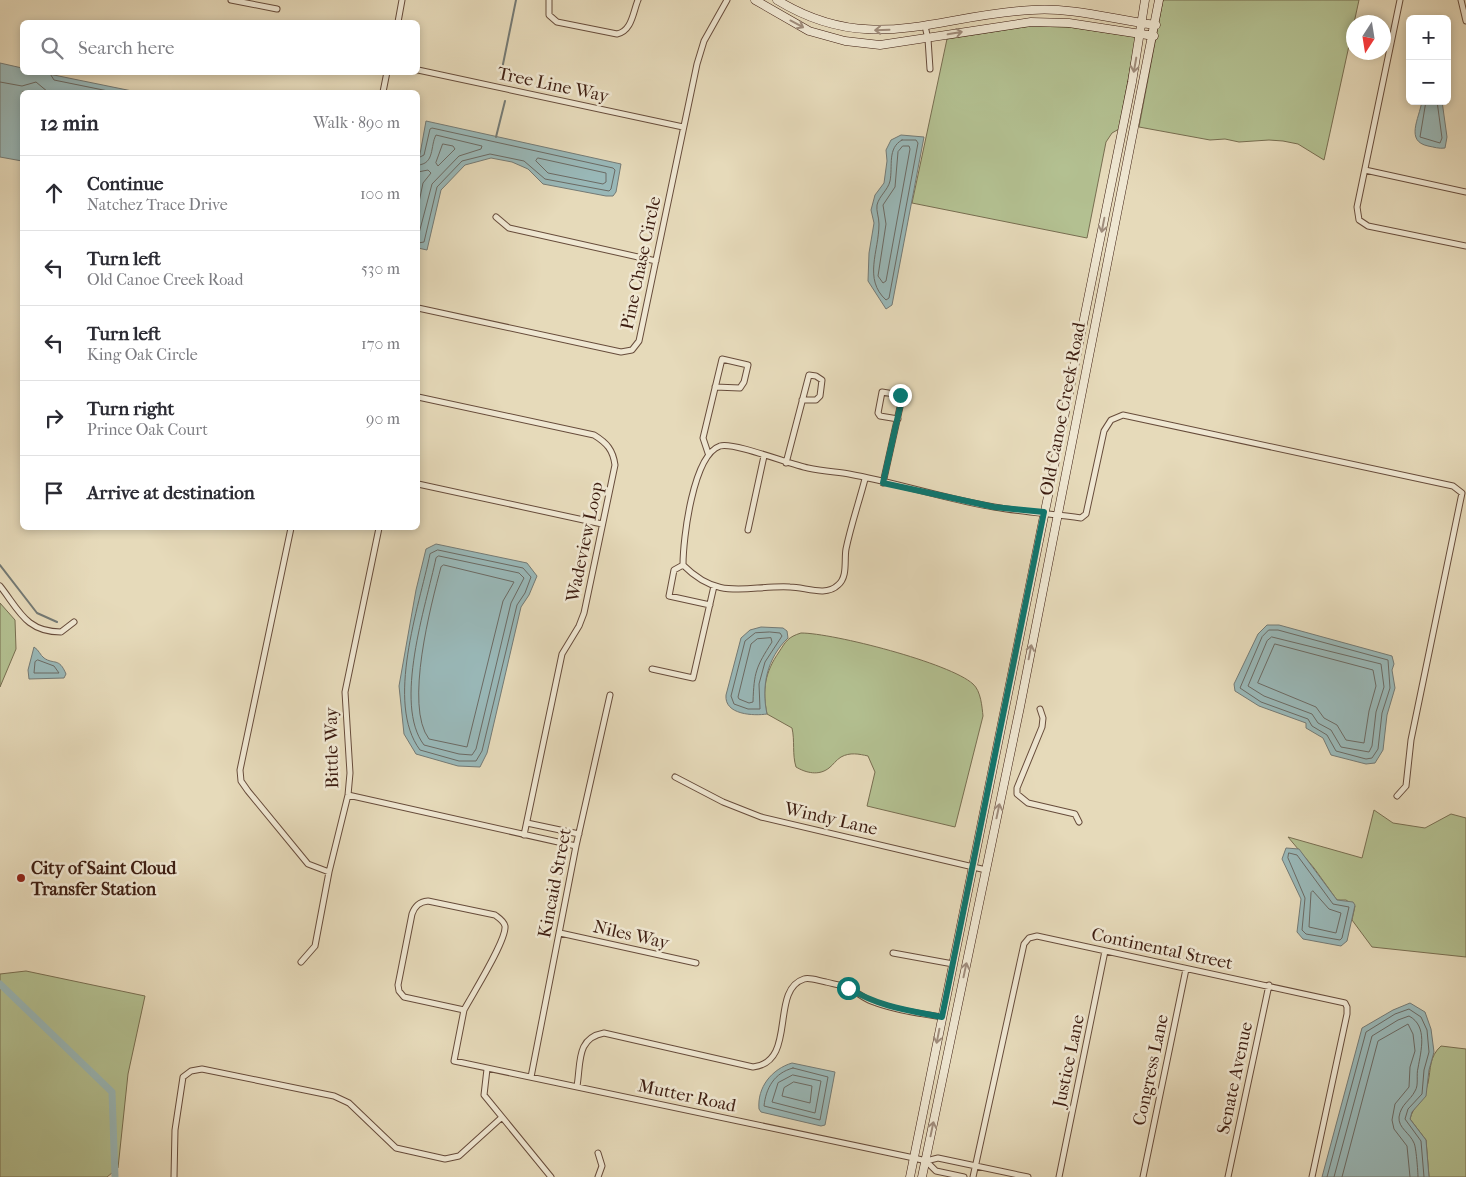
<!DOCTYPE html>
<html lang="en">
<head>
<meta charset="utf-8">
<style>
	body { margin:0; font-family:"IM FELL French Canon",serif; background:#f2f2f3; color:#2b2b33 }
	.controls { position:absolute; right:15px; top:15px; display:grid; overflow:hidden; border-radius:8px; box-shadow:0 2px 8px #0003 }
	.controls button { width:45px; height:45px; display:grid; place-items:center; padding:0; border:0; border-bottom:1px solid #e1e1e2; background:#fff; color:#2b2b33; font:25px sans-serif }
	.compass { position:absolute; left:1346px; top:15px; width:45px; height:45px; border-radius:50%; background:#fff; box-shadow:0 2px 8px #0003; rotate:192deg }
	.stop { position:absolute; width:15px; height:15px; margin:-11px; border:4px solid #0f766e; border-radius:50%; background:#fff }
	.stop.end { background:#0f766e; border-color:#fff; box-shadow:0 1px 5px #0008 }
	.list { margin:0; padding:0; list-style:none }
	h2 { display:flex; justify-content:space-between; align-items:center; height:65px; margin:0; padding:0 20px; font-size:21px }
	h2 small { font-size:16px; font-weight:400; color:#7c7c81 }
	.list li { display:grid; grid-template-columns:32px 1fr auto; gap:15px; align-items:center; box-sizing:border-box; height:75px; padding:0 20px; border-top:1px solid #e1e1e2 }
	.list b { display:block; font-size:19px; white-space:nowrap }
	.list p { margin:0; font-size:16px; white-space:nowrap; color:#7c7c81 }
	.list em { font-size:16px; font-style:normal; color:#7c7c81 }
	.icon { flex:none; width:28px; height:28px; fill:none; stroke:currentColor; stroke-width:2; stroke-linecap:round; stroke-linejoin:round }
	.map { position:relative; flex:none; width:1466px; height:1177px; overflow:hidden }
	.search { position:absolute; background:#fff; box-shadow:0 2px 8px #0003; left:20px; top:20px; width:400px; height:55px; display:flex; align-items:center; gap:12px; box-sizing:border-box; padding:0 18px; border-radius:8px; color:#7c7c81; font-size:19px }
	.panel { position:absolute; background:#fff; box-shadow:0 2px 8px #0003; left:20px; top:90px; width:400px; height:440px; border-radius:8px }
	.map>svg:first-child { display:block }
	.green { fill:#b3c091; stroke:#786e51 }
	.water { fill:#99b8b8; stroke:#747a75 }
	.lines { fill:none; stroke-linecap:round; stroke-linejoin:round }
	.shore { stroke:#6b6a64; stroke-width:1 }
	.stream { stroke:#747a75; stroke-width:2 }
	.canal { stroke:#99b8b8; stroke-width:7 }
	.street-casing { stroke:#674c3b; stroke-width:7 }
	.secondary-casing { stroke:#3d1d11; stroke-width:9 }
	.street { stroke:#efe7d2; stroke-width:5 }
	.secondary { stroke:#efe7d2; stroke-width:8 }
	.oneway { stroke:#9f8c7b }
	.route { stroke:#0f766e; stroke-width:6 }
	.poi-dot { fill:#8f2418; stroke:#efe7d2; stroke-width:2 }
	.labels { text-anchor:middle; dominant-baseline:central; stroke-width:5; stroke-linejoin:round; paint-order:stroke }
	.street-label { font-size:18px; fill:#3d1d11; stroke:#efe7d2 }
	.poi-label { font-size:18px; font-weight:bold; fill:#3d1d11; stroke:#efe7d2; text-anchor:start }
</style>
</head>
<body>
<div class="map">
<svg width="1466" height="1177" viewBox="0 0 1466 1177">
	<rect width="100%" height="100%" fill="#e6daba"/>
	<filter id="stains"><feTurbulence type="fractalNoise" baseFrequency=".004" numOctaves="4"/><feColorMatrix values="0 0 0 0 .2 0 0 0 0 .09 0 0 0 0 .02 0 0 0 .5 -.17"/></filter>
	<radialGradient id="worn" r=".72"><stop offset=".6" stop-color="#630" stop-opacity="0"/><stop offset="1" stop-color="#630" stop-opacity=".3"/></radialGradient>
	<path class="green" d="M1163 0H1359L1324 160 1298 144 1283 141 1269 140 1239 142 1225 139 1210 140 1139 127Z
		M1031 26 1069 27 1136 37 1119 129 1112 133 1106 142 1087 238 912 203 947 39Z
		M0 603 15 620 16 649 0 687Z
		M801 633C833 633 950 663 973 684 981 691 982 707 983 716L955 827 867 806 875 772 868 756C859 754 850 752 841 757 836 760 833 765 829 768 819 776 806 773 796 767 792 754 795 741 792 728L767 714C762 690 765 672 779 652 786 641 788 637 801 633Z
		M1374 810 1393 823 1425 828 1451 814 1466 818V957L1372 947 1352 920 1355 906 1346 900H1337L1314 868 1288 837 1362 858Z
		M26 971 145 996 128 1074 118 1168 107 1177H0V974Z
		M1441 1046 1466 1049V1177H1429L1426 1140 1410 1119C1413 1106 1425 1097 1428 1083 1431 1068 1429 1057 1441 1046Z"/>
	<path class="water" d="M0 63 22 68V72L44 73 137 92H22V161L0 157Z
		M1422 101H1442L1447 137 1445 148C1439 149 1434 147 1428 146 1405 141 1419 119 1422 101Z
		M426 121 621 164 616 192 613 196H606L543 184 528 169 512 162 491 158 465 165 441 190 427 250 418 248V165Z
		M901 135 924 137 892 305 886 309 868 281 869 253 874 223 871 210 875 195 884 183 887 161 886 150 891 140Z
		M436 544 527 563 537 576 529 595 521 607 487 753 480 767 458 766 416 754 404 734 399 686 416 590 426 549Z
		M1267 625H1279L1392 656 1394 664 1392 670 1395 688 1387 715 1383 750 1375 763 1366 764 1331 755 1323 738 1306 728V723L1259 706 1235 691 1234 684 1258 634Z
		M761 627 783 628 787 631 788 638C767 658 761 686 767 714 754 716 724 715 726 695L741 638 750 630Z
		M34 647C39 650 40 655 44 658 54 665 59 657 66 674L64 678 29 679 28 670Z
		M1286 848 1299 849 1337 900 1353 902 1355 905 1347 941 1341 946 1303 939 1297 932 1301 899 1282 859Z
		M1410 1003 1425 1012 1431 1029 1434 1052 1429 1070 1426 1096 1412 1112 1410 1119 1426 1140 1429 1177H1322L1362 1028 1393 1010Z
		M792 1063 835 1072 825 1125 821 1126 761 1112 759 1109C757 1087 772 1069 792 1063Z"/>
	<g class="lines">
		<path class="shore" d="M49 72 54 80 113 92
			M0 82 22 86 36 82 48 92
			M1426 101 1420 137 1440 143 1442 138 1437 101
			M902 140H916L918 143 889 298 886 300C863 279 879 251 879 224 879 217 876 211 877 205 879 196 888 190 890 181 893 166 887 148 902 140Z
			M443 144 453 146 455 149 438 166 436 163Z
			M903 146H909L910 149 886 281 883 283 878 276 886 224 883 205 895 187 898 152Z
			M418 158 424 155 430 129 432 128 613 168 615 170 611 189 609 191 545 179 524 161 490 154 462 161 437 187 424 242 418 243
			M538 158 606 173V182L603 184 548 173 536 161Z
			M418 165C435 164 430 146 436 135L482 146 481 149 459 156 432 184 418 237
			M418 172 428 170 431 173 423 183 418 207
			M438 550 523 568 531 577 525 593 517 605 482 751 476 761H459L420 750C385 703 419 607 430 554Z
			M439 556 519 573 524 578 511 603 476 749 472 755 459 754 424 745C393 704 426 606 436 558Z
			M444 565 514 582 503 601 467 747 429 739C404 706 431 605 441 567Z
			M1269 630H1278L1388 660 1390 688 1382 713 1378 749 1372 758 1366 759 1336 751 1327 735 1312 726 1308 719 1261 702 1240 688 1262 637Z
			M770 632 780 633 782 636 765 662 759 684 760 709H748L734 704 731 696 745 641 755 633Z
			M1272 637 1381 664 1384 687 1376 712 1372 746 1369 752 1341 747 1331 730 1318 723 1312 714 1264 696 1248 686 1267 641Z
			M771 638 772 642C756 667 754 672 753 702L749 703 739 699 738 697 751 644 757 639Z
			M1275 644 1373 670 1376 686 1369 711 1364 743 1346 740 1337 725 1324 718 1316 707 1258 683Z
			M38 660 54 666 59 673H34L35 662Z
			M1289 853 1297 855 1333 904 1349 907 1342 938 1340 940 1306 934 1302 930 1305 898 1288 858Z
			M1313 891 1329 909 1341 913 1336 933 1309 927 1311 893Z
			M793 1068 828 1077 820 1120 764 1106C766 1088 774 1073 793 1068Z
			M793 1075 821 1081 815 1113 772 1102 778 1083Z
			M794 1082 812 1086 810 1103 782 1096 784 1088Z
			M1327 1177 1366 1032 1395 1014 1409 1009 1421 1017 1427 1030 1429 1052 1424 1070 1422 1094 1408 1109 1405 1119 1421 1141 1424 1177
			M1334 1177 1372 1036 1398 1020 1409 1016C1428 1026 1421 1051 1418 1068 1416 1075 1419 1085 1415 1091 1410 1101 1401 1104 1399 1117 1398 1128 1410 1133 1414 1143 1416 1146 1418 1172 1418 1177
			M1342 1177 1378 1041 1408 1024 1413 1034 1415 1051 1410 1067 1409 1087 1395 1104 1392 1120 1394 1129 1407 1146 1410 1177"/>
		<path class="stream" d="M501 74 516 0
			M496 137 505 101
			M0 565 37 613 57 622"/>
		<path class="canal" d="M0 984 112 1092 115 1177"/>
		<g class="street-casing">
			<path id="street" d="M231 0 277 9
				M549 0V15L557 22 617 34C632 31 633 12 638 0
				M1400 0 1357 207 1359 220 1368 226 1466 246
				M1461 0 1466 21
				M398 22 402 0
				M925 26 928 39 930 69
				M418 70 683 127
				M383 92 387 72
				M1365 170 1466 192
				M496 217 509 228 656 261
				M418 308 621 352 632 350 639 341 697 64 704 41 727 0
				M418 397 594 435C607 443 613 450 615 465L584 613 579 626 562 654 524 835
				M708 453 703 438 722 359 748 365 744 382 740 388 715 387
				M786 463 809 375 816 376 822 380 820 396 816 400H802
				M865 479C859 502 851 525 846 549 844 560 848 577 838 585 826 597 805 587 790 587 746 585 720 602 683 565 683 539 693 455 720 446 734 442 789 464 808 468 822 471 836 472 849 474 898 483 945 499 994 507 1023 512 1052 514 1081 518L1086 514 1104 431 1111 420 1123 415 1453 486 1462 493 1411 740 1406 786 1397 796
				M883 483 902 398 900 395 882 392 878 413 880 416 898 419
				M418 484 602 524
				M291 528 240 770 241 781 248 791 308 864 329 872
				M748 530 764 456
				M683 565 674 570 669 596 710 605
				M0 586C19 610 26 632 61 632L74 622
				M652 669 693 678 714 586
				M1040 709 1043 718 1042 727 1017 788V794L1028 803 1075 814 1079 822
				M675 777 723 802 761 817 986 870
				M348 795 576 846
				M527 823 579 834
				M428 901 495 915C499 918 504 921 505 926 507 940 472 995 464 1010L404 997 399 991 398 985 412 914C415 906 419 902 428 901Z
				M560 933 696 963
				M893 953 953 964
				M301 962 315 946 329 872 348 795 350 773 345 692 379 528
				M464 1010 454 1061 914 1158 926 1161 938 1158 1028 1177
				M487 1069 484 1095 551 1177
				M531 1077 576 846 610 695
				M577 1086C581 1063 576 1038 604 1033L753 1067C798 1062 769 990 804 979 810 977 819 981 826 982 833 984 841 985 848 988 856 991 863 998 871 1001 894 1010 918 1013 942 1017
				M598 1153 602 1166 598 1177
				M926 1161 936 1171 964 1177
				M174 1177 175 1130 183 1077 191 1071 202 1069 334 1096 349 1103 396 1148 445 1159 459 1156 501 1118
				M973 1177 1024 944 1029 938 1037 936 1345 1003 1347 1007V1014L1312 1177
				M1059 1177 1105 951
				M1143 1177 1186 969
				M1228 1177 1269 985"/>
		</g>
		<g class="secondary-casing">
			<path id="secondary" d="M755 0 809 31 845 41 880 45 1031 22 1069 23 1154 36
				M777 0C870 57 936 15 1032 10 1073 7 1115 20 1156 25
				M910 1177 1132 82 1145 0
				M922 1177 1020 707 1159 0"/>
		</g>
		<use href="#street" class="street"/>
		<use href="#secondary" class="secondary"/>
	</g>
	<defs><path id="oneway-shaft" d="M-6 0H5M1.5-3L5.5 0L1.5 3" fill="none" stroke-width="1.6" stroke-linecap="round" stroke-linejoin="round" transform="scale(1.25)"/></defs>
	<g class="oneway">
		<use href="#oneway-shaft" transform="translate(797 24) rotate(28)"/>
		<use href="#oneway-shaft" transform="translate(882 30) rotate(178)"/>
		<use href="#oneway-shaft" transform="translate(955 33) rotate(-10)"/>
		<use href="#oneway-shaft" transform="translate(1135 65) rotate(100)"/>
		<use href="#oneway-shaft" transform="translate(1103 225) rotate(101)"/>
		<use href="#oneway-shaft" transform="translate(1030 652) rotate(-79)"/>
		<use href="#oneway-shaft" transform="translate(998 811) rotate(-78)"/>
		<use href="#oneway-shaft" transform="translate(965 970) rotate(-78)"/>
		<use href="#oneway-shaft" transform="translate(938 1036) rotate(101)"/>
		<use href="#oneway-shaft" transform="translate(932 1129) rotate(-78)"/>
	</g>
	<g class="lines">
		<path class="route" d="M848 988C880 1007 906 1010 942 1017L1044 512 994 507 883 483 902 398 900 395"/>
	</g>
	<circle class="poi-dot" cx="21" cy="878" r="5"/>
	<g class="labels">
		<g class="street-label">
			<text transform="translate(553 85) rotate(12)">Tree Line Way</text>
			<text transform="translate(641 263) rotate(-78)">Pine Chase Circle</text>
			<text transform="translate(1063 409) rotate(-79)">Old Canoe Creek Road</text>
			<text transform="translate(585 542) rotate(-78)">Wadeview Loop</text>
			<text transform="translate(332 748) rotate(-91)">Bittle Way</text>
			<text transform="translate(831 819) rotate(13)">Windy Lane</text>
			<text transform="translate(555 883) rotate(-79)">Kincaid Street</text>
			<text transform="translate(631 935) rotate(13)">Niles Way</text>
			<text transform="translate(1162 949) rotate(12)">Continental Street</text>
			<text transform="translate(1069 1061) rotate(-78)">Justice Lane</text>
			<text transform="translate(1151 1070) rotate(-78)">Congress Lane</text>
			<text transform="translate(1235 1078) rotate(-78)">Senate Avenue</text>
			<text transform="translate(687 1096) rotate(12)">Mutter Road</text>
		</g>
		<g class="poi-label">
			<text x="31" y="868">City of Saint Cloud<tspan x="31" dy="21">Transfer Station</tspan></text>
		</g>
	</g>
	<rect width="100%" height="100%" filter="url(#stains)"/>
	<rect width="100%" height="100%" fill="url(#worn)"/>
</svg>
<div class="controls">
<button>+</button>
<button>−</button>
</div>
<svg class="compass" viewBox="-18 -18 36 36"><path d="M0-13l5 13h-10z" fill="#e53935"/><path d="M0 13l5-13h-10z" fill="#7c7c81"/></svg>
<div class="stop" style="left:848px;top:988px"></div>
<div class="stop end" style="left:900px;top:395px"></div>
<div class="search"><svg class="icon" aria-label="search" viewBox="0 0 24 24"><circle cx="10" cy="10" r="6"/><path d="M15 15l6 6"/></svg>Search here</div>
<section class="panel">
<h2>12 min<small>Walk · 890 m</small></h2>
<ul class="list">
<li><svg class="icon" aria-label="ahead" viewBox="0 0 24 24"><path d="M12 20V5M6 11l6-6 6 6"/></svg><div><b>Continue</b><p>Natchez Trace Drive</p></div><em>100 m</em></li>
<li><svg class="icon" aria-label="left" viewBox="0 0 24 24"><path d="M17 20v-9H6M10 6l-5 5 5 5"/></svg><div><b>Turn left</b><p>Old Canoe Creek Road</p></div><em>530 m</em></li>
<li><svg class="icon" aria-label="left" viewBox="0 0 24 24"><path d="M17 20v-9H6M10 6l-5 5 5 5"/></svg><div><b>Turn left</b><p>King Oak Circle</p></div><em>170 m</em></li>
<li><svg class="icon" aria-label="right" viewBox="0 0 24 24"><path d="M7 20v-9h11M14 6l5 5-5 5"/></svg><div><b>Turn right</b><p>Prince Oak Court</p></div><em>90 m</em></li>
<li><svg class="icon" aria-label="arrive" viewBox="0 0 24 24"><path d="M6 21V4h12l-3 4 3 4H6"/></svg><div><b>Arrive at destination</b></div></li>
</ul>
</section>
</div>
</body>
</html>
